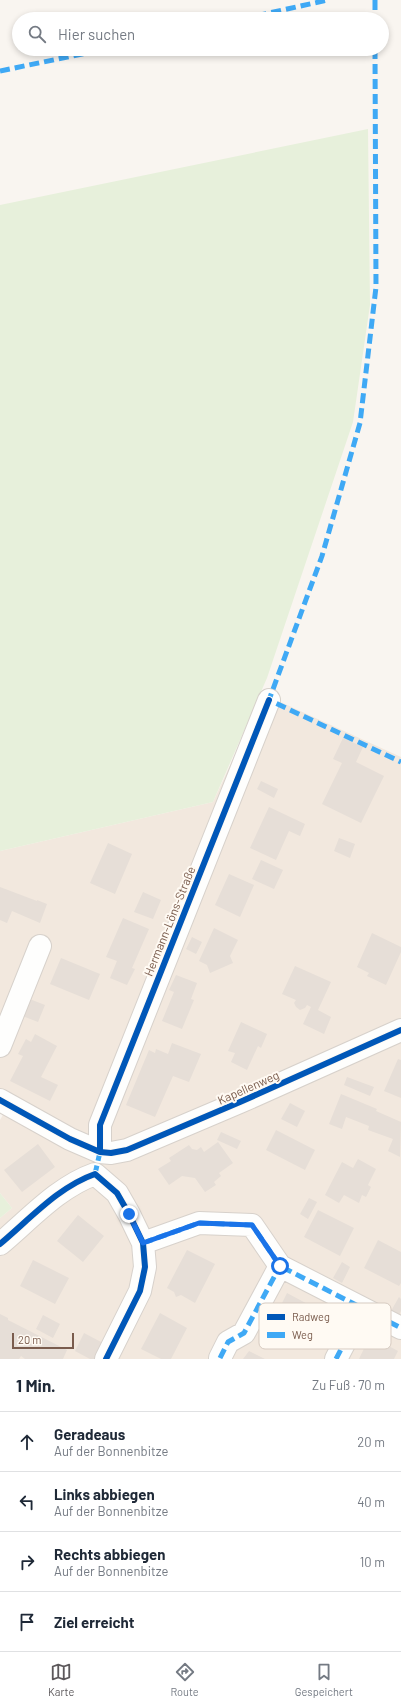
<!DOCTYPE html>
<html lang="de">
<head>
<meta charset="utf-8">
<style>
	body { margin:0; font-family:Barlow,sans-serif; background:#f6f6f7; color:#1f2937 }
	.scale { position:absolute; left:12px; bottom:10px; width:62px; box-sizing:border-box; padding-left:4px; border:2px solid #7a5c4d; border-top:0; font-size:11px; line-height:14px; white-space:nowrap; color:#7a5c4d; -webkit-text-stroke:3px #fffaf3; paint-order:stroke }
	.stop { position:absolute; width:12px; height:12px; margin:-9px; border:3px solid #1a73e8; border-radius:50%; background:#fff }
	.stop.end { background:#1a73e8; border-color:#fff; box-shadow:0 1px 4px #0008 }
	.list { margin:0; padding:0; list-style:none }
	h2 { display:flex; justify-content:space-between; align-items:center; height:52px; margin:0; padding:0 16px; font-size:17px }
	h2 small { font-size:13px; font-weight:400; color:#747a83 }
	.list li { display:grid; grid-template-columns:26px 1fr auto; gap:12px; align-items:center; box-sizing:border-box; height:60px; padding:0 16px; border-top:1px solid #e0e1e3 }
	.list b { display:block; font-size:15px; white-space:nowrap }
	.list p { margin:0; font-size:13px; white-space:nowrap; color:#747a83 }
	.list em { font-size:13px; font-style:normal; color:#747a83 }
	.icon { flex:none; width:22px; height:22px; fill:none; stroke:currentColor; stroke-width:2; stroke-linecap:round; stroke-linejoin:round }
	.map { position:relative; flex:none; width:401px; height:1359px; overflow:hidden }
	.search { position:absolute; background:#fff; box-shadow:0 2px 6px #0003; left:12px; right:12px; top:12px; height:44px; display:flex; align-items:center; gap:10px; box-sizing:border-box; padding:0 14px; border-radius:22px; color:#747a83; font-size:15px }
	.sheet { height:292px; background:#fff }
	nav { display:flex; justify-content:space-around; align-items:center; box-sizing:border-box; height:56px; border-top:1px solid #e0e1e3; background:#fff; font-size:11px; color:#747a83 }
	nav a { display:grid; justify-items:center; gap:2px }
	nav .on { color:#5c585b }
	.map>svg:first-child { display:block }
	.residential { fill:#f2e8de }
	.green { fill:#e7f0db }
	.building { fill:#e6ded7 }
	.lines { fill:none; stroke-linecap:round; stroke-linejoin:round }
	.minor-casing { stroke:#d7d1cb; stroke-width:24 }
	.minor { stroke:#fefefd; stroke-width:22 }
	.quiet { stroke:#3fa9f5; stroke-width:5; stroke-dasharray:10 5; stroke-linecap:butt }
	.cycleway-casing { stroke:#fffaf3; stroke-width:8 }
	.cycleway { stroke:#0057b8; stroke-width:6 }
	.route { stroke:#1a73e8; stroke-width:5 }
	.labels { text-anchor:middle; dominant-baseline:central; stroke-width:4; stroke-linejoin:round; paint-order:stroke }
	.street-label { font-size:12px; fill:#7a5c4d; stroke:#fffaf3 }
	.key { fill:#fffaf3; stroke:#d7cbc1; stroke-width:1 }
	.key-label { font-size:11px; fill:#7a5c4d }
</style>
</head>
<body>
<div class="map">
<svg width="401" height="1359" viewBox="0 0 401 1359">
	<rect width="100%" height="100%" fill="#f9f5f0"/>
	<path class="residential" d="M263 694 401 757V1359H0V1218L12 1208 0 1193V1120L4 1113 0 1111V851L213 802Z"/>
	<path class="green" d="M368 129 370 305 353 422 267 678 213 802 0 851V205Z
		M0 1193 12 1208 0 1218Z"/>
	<path class="building" d="M343 738 363 747 356 762 384 776 361 823 322 804 342 763 333 759Z
		M261 781 278 789 274 798 257 789Z
		M269 807 305 824 300 836 289 831 276 860 250 848Z
		M339 838 355 844 350 858 334 851Z
		M108 843 132 854 115 894 90 883Z
		M261 860 283 870 274 889 252 879Z
		M229 874 254 885 240 917 215 905Z
		M0 887 37 901V900L47 904 40 923 12 911 7 923 0 920Z
		M143 892 161 900 153 919 134 912Z
		M123 918 149 929 132 968 135 969 127 985 110 978 117 961 106 957Z
		M214 928 238 940 230 956 233 963 210 973 207 965 199 961Z
		M372 933 401 947V952L386 985 367 976 369 973 357 967Z
		M192 937 202 942 196 954 186 949Z
		M61 958 100 974 89 1000 50 984Z
		M295 966 331 982 318 1010 331 1017 324 1034 303 1024 311 1007 307 1005 305 1008 300 1010 296 1007 294 1003 296 1000 282 994Z
		M176 975 197 983 191 999 194 1000 182 1029 162 1021 174 992 169 990Z
		M27 998 45 1005 38 1022 20 1015Z
		M241 1022 267 1034 261 1048 258 1046 247 1070 231 1062 235 1053 228 1051Z
		M35 1034 57 1046 41 1077 58 1085 50 1101 10 1081 23 1056 18 1054 26 1039 31 1042Z
		M172 1043 201 1054 189 1082 173 1076 155 1117 126 1105 149 1050 155 1053 156 1049 168 1054Z
		M398 1059 401 1060V1098L384 1091Z
		M347 1077 374 1087 370 1096 344 1085Z
		M341 1094 377 1109 376 1111 401 1122 400 1157 388 1151 393 1139 368 1130 369 1126 346 1117 342 1129 329 1124Z
		M290 1103 305 1111 297 1127 281 1119Z
		M276 1130 315 1150 305 1170 266 1150Z
		M221 1132 241 1141 237 1149 217 1140Z
		M218 1142 233 1163 219 1173 221 1176 214 1182 216 1185 205 1192 195 1178 182 1176 169 1185 158 1169 171 1161 169 1158 189 1145 192 1149 197 1150 201 1147 204 1152Z
		M38 1144 55 1167 22 1192 4 1170Z
		M358 1159 376 1169 368 1185 371 1187 366 1197 362 1195 359 1203 344 1195 339 1203 325 1195 342 1162 353 1168Z
		M309 1198 317 1202 308 1219 300 1214Z
		M318 1210 354 1228 340 1256 304 1237Z
		M78 1215 104 1236 83 1262 57 1241Z
		M378 1240 401 1252V1283L399 1286 364 1268Z
		M187 1250 215 1264 195 1303 181 1295 176 1297 174 1292 167 1288Z
		M33 1260 69 1278 55 1304 20 1286Z
		M342 1262 350 1267 342 1283 333 1278Z
		M287 1293 315 1308 297 1343 269 1329Z
		M399 1297 401 1299V1311L399 1315 391 1311Z
		M160 1313 187 1328 171 1359H161L141 1349Z
		M0 1314 8 1318V1320L67 1350 63 1359H25L21 1356 19 1359H0Z
		M43 1315 60 1324 53 1338 36 1329Z
		M84 1333 103 1343 95 1359H90L75 1351Z
		M370 1336 398 1351 394 1359H359Z
		M249 1351 265 1359H243Z"/>
	<g class="lines">
		<g class="minor-casing">
			<path id="minor" d="M0 1046 40 946
				M0 1100 70 1139 100 1152 111 1153 127 1150 240 1102 401 1030
				M100 1152V1125L269 700
				M143 1243 199 1223 252 1225 280 1266 401 1328
				M0 1244C30 1219 58 1187 95 1174L117 1193 129 1214 143 1243 145 1267 140 1291 106 1359
				M220 1358 228 1342 244 1333 280 1266
				M336 1359 362 1309"/>
		</g>
		<use href="#minor" class="minor"/>
		<path class="quiet" d="M375 0V19
			M242 19 328 0
			M375 49 376 287 360 423 322 556 269 700 401 762
			M0 71 106 49
			M96 1175 95 1174 100 1152
			M143 1243 199 1223 252 1225 280 1266 401 1328
			M220 1358 228 1342 244 1333 280 1266
			M336 1359 362 1309"/>
		<g class="cycleway-casing">
			<path id="cycleway" d="M0 1100 70 1139 100 1152 111 1153 127 1150 240 1102 401 1030
				M100 1152V1125L269 700
				M0 1244C30 1219 58 1187 95 1174L117 1193 129 1214 143 1243 145 1267 140 1291 106 1359"/>
		</g>
		<use href="#cycleway" class="cycleway"/>
	</g>
	<g class="lines">
		<path class="route" d="M129 1214 143 1243 199 1223 252 1225 280 1266"/>
	</g>
	<g class="labels">
		<g class="street-label">
			<text transform="translate(169 921) rotate(-68)">Hermann-Löns-Straße</text>
			<text transform="translate(248 1087) rotate(-24)">Kapellenweg</text>
		</g>
	</g>
	<rect x="259" y="1303" width="132" height="46" rx="6" class="key"/>
	<rect x="267" y="1314" width="18" height="6" fill="#0057b8"/>
	<rect x="267" y="1332" width="18" height="6" fill="#3fa9f5"/>
	<g class="key-label">
		<text x="292" y="1321">Radweg</text>
		<text x="292" y="1339">Weg</text>
	</g>
</svg>
<div class="scale">20 m</div>
<div class="stop" style="left:280px;top:1266px"></div>
<div class="stop end" style="left:129px;top:1214px"></div>
<div class="search"><svg class="icon" aria-label="search" viewBox="0 0 24 24"><circle cx="10" cy="10" r="6"/><path d="M15 15l6 6"/></svg>Hier suchen</div>
</div>
<section class="sheet">
<h2>1 Min.<small>Zu Fuß · 70 m</small></h2>
<ul class="list">
<li><svg class="icon" aria-label="ahead" viewBox="0 0 24 24"><path d="M12 20V5M6 11l6-6 6 6"/></svg><div><b>Geradeaus</b><p>Auf der Bonnenbitze</p></div><em>20 m</em></li>
<li><svg class="icon" aria-label="left" viewBox="0 0 24 24"><path d="M17 20v-9H6M10 6l-5 5 5 5"/></svg><div><b>Links abbiegen</b><p>Auf der Bonnenbitze</p></div><em>40 m</em></li>
<li><svg class="icon" aria-label="right" viewBox="0 0 24 24"><path d="M7 20v-9h11M14 6l5 5-5 5"/></svg><div><b>Rechts abbiegen</b><p>Auf der Bonnenbitze</p></div><em>10 m</em></li>
<li><svg class="icon" aria-label="arrive" viewBox="0 0 24 24"><path d="M6 21V4h12l-3 4 3 4H6"/></svg><div><b>Ziel erreicht</b></div></li>
</ul>
</section>
<nav>
<a class="on"><svg class="icon" aria-label="map" viewBox="0 0 24 24"><path d="M3 6l6-2 6 2 6-2v14l-6 2-6-2-6 2zM9 4v14M15 6v14"/></svg>Karte</a>
<a><svg class="icon" aria-label="directions" viewBox="0 0 24 24"><path d="M12 3l9 9-9 9-9-9zM9 14v-3h6M13 9l2 2-2 2"/></svg>Route</a>
<a><svg class="icon" aria-label="saved" viewBox="0 0 24 24"><path d="M7 4h10v16l-5-4-5 4z"/></svg>Gespeichert</a>
</nav>
</body>
</html>
